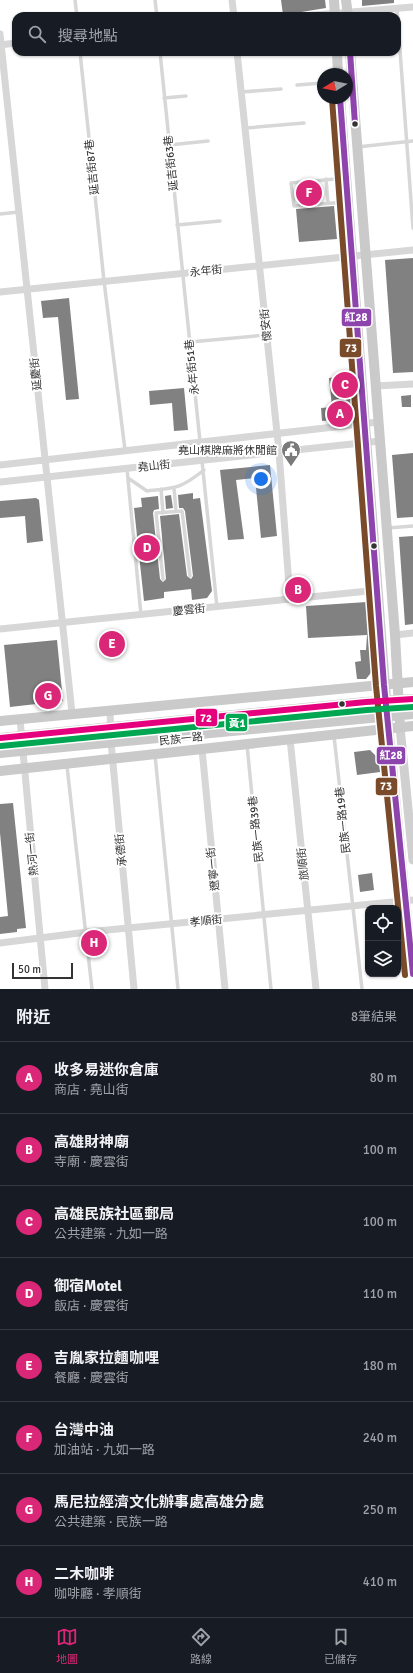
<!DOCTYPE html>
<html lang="zh-TW">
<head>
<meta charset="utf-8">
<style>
	body { margin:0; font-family:Signika,"Noto Sans TC",sans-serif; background:#20242c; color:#f1f3f6 }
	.controls { position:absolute; right:12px; bottom:12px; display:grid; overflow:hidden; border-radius:8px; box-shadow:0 1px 3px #0004 }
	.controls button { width:36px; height:36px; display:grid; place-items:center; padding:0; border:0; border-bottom:1px solid #363941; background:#171b24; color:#f1f3f6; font:20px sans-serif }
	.compass { position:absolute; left:317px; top:68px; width:36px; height:36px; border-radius:50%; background:#171b24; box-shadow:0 1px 3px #0004; rotate:260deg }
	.scale { position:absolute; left:12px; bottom:10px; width:61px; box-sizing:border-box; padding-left:4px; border:2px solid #333; border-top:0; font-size:11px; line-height:14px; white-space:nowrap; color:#333; -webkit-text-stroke:3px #fff; paint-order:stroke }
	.you { position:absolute; left:261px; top:479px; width:14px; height:14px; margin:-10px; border:3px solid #fff; border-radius:50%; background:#1a73e8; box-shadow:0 0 0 6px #1a73e833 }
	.badge { display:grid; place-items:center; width:26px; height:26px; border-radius:50%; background:#db2777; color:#fff; font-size:13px; font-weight:700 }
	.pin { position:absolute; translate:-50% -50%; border:2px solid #fff; box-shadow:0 1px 4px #0006 }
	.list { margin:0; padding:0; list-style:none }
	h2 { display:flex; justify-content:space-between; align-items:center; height:52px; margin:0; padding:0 16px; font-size:17px }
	h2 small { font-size:13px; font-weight:400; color:#9ea1a6 }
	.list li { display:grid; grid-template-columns:26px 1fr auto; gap:12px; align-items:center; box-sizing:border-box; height:72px; padding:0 16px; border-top:1px solid #363941 }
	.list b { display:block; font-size:15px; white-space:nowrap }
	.list p { margin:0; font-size:13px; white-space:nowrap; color:#9ea1a6 }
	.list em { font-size:13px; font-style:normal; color:#9ea1a6 }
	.icon { flex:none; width:22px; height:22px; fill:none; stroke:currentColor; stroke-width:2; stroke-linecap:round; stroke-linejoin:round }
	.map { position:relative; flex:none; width:413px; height:989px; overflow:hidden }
	.search { position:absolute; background:#171b24; box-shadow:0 1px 3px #0004; left:12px; right:12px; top:12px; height:44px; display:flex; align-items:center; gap:10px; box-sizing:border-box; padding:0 14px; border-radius:12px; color:#9ea1a6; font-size:15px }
	.sheet { height:628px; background:#171b24 }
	nav { display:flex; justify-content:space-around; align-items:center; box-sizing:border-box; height:56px; border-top:1px solid #363941; background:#171b24; font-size:11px; color:#9ea1a6 }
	nav a { display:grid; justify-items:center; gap:2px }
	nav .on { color:#db2777 }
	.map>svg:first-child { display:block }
	.building { fill:#818181 }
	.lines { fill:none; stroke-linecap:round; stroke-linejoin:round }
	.lane { stroke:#d7d7d7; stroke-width:3.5 }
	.street { stroke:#d7d7d7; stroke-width:7 }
	.secondary { stroke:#d0d0d0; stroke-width:9 }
	.primary { stroke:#cacaca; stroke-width:10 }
	.bus-1-casing { stroke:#fff; stroke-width:9 }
	.bus-2-casing { stroke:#fff; stroke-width:9 }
	.bus-3-casing { stroke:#fff; stroke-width:9 }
	.bus-4-casing { stroke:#fff; stroke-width:9 }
	.bus-1 { stroke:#8e44ad; stroke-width:6 }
	.bus-2 { stroke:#7a4b2a; stroke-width:6 }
	.bus-3 { stroke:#e5007d; stroke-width:6 }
	.bus-4 { stroke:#00a651; stroke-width:6 }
	.bus-dot { fill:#333; stroke:#fff; stroke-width:1.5 }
	.labels { text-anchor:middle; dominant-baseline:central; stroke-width:4; stroke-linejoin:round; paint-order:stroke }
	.street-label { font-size:11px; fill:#333; stroke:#fff }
	.poi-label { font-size:11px; fill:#333; stroke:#fff; text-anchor:end }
	.line-badge { stroke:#fff; stroke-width:1.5 }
	.badge-label { font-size:11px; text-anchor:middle; font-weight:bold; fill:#fff }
</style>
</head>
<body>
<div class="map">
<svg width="413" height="989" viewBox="0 0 413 989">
	<rect width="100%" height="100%" fill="#fff"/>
	<path class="building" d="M281 0H325L326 8 283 15Z
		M362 0H394V3L362 6Z
		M334 206 337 239 299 242 296 209Z
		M413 258V372L393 373 385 260Z
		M69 298 79 399 66 400 58 317 43 318 41 301Z
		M350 375 353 404 349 416 344 419 322 421 321 408 332 407 329 378Z
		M184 388 188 430 174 431 172 403 150 405 149 391Z
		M411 395V407H402L401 396Z
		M413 453V517L397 518 392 455Z
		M270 465 277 536 261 538 255 478 236 480 244 539 228 540 220 470Z
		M193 493V499L200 498 212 591 207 598 192 600 191 589 164 592V598L144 601 134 508 142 507 141 498 158 496 159 509 154 510 153 513 160 579 163 582 166 579 160 516 179 514 187 576 191 579 193 576 185 511 183 508H179L178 495Z
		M171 495 173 508 166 509 165 496Z
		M36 498 39 500 43 541 27 543 25 516 0 518V501Z
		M413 536V624L405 625 399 537Z
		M367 602 368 632H371L375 665 370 674 366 679H357L355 662 361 661 360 650H366L367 635 308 638 306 606Z
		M57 640 63 701 10 707 4 645Z
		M370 750 379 759 380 772 357 775 354 752Z
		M13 803 26 928 17 929V932L0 934V917L8 916 0 833V804Z
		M372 873 374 890 360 892 358 875Z"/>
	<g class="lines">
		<path class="lane" d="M75 0 77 16
			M155 0 157 16
			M397 9 413 228
			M80 52 104 281 125 450
			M160 52 217 607
			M297 85 323 83
			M241 92 281 89
			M164 98 186 96
			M246 128 304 123
			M169 145 208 141
			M357 147 413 141
			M346 178 291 183 294 206 347 202
			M326 179 328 203
			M0 214 19 212
			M177 225 220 221
			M190 342 266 335
			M127 469 141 615
			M128 478 147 491C176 488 180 489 204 470
			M174 488 176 511
			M161 489 163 513
			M388 528 413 526
			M163 579 156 513 182 511 190 576
			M334 736 362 989
			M247 745 271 989
			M155 755 178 989
			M67 766 92 989"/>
		<path class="street" d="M232 0 234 16
			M302 16 413 7
			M0 34 72 713
			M0 45 16 43
			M237 52 279 452 290 599
			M0 292 413 250
			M375 386 413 384
			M0 465 378 422
			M0 482 380 441
			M0 629 378 590
			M395 635 413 633
			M110 710 111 742 134 989
			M20 719 45 989
			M290 739 316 989
			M202 749 225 989
			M0 943 87 932 413 900"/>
		<path class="secondary" d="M386 700 413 974
			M400 727 413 860"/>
		<path class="primary" d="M334 0 335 16
			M346 0 348 16
			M337 52 338 74
			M350 52 395 635 400 727
			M340 98 386 700
			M0 721 413 682
			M0 738 366 702 413 699
			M0 753 413 714
			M0 771 413 726"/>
		<g class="bus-1-casing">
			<path id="bus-1" d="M350 52 355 124
				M340 98 384 685 413 974"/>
		</g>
		<g class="bus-2-casing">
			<path id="bus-2" d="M332 99 376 686 405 975"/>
		</g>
		<g class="bus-3-casing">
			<path id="bus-3" d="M0 738 366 702 413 699"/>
		</g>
		<g class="bus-4-casing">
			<path id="bus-4" d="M1 746 367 710 413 707"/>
		</g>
		<use href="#bus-1" class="bus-1"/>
		<use href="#bus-2" class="bus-2"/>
		<use href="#bus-3" class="bus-3"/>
		<use href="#bus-4" class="bus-4"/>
	</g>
	<defs>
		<g id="civic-pin" transform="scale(1)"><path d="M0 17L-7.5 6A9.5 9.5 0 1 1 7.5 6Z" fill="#7a7a7a" stroke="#fff"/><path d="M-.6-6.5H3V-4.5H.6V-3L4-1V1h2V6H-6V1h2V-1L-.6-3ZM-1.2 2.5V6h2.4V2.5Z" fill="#fff"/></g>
	</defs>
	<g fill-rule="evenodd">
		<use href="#civic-pin" x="291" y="450"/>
	</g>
	<g class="bus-dot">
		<circle cx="355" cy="124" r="3.5"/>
		<circle cx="374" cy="546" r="3.5"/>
		<circle cx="342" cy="704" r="3.5"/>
	</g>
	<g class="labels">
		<g class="street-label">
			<text transform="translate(171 163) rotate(-96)">延吉街63巷</text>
			<text transform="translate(92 167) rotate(-96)">延吉街87巷</text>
			<text transform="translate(206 271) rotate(-6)">永年街</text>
			<text transform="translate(266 325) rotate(-96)">懷安街</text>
			<text transform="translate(192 367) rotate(-96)">永年街51巷</text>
			<text transform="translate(36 374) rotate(-96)">延慶街</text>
			<text transform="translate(154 466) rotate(-6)">堯山街</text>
			<text transform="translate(189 610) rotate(-6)">慶雲街</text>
			<text transform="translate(181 739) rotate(-6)">民族一路</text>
			<text transform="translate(343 820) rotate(-96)">民族一路19巷</text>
			<text transform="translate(256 829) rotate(-96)">民族一路39巷</text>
			<text transform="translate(121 850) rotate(-96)">承德街</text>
			<text transform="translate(32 854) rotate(-96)">熱河一街</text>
			<text transform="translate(303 864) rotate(-96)">旅順街</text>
			<text transform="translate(213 869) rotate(-96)">遼寧一街</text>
			<text transform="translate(206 921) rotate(-6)">孝順街</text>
		</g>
		<g class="poi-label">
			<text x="277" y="450">堯山棋牌麻將休閒館</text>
		</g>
	</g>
	<g class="line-badge">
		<rect x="341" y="308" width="31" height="19" rx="4" fill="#8e44ad"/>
		<rect x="339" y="338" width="23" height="20" rx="4" fill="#7a4b2a"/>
		<rect x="195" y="708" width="23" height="19" rx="4" fill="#e5007d"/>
		<rect x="225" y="713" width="23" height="19" rx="4" fill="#00a651"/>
		<rect x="376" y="746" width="30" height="19" rx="4" fill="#8e44ad"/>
		<rect x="375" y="777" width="23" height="19" rx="4" fill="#7a4b2a"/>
	</g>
	<g class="badge-label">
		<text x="356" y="321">紅28</text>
		<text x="351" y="352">73</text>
		<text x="206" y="722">72</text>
		<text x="237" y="727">黃1</text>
		<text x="391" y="759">紅28</text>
		<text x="386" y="790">73</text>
	</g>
</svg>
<div class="controls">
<button><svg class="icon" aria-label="locate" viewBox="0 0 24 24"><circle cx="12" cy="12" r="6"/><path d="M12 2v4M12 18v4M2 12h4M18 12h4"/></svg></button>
<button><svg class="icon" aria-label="layers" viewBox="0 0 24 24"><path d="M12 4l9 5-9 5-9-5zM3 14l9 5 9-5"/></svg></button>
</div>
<svg class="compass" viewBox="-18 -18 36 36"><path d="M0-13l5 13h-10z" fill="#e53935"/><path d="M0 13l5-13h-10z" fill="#9ea1a6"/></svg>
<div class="scale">50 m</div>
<div class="you"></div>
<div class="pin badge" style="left:340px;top:414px">A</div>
<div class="pin badge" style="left:298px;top:590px">B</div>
<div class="pin badge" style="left:345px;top:385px">C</div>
<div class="pin badge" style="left:147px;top:548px">D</div>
<div class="pin badge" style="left:112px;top:644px">E</div>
<div class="pin badge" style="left:309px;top:193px">F</div>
<div class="pin badge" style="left:48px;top:696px">G</div>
<div class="pin badge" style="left:94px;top:943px">H</div>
<div class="search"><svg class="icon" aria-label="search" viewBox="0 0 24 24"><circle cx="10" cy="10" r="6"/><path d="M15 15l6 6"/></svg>搜尋地點</div>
</div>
<section class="sheet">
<h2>附近<small>8筆結果</small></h2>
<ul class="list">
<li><span class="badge">A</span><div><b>收多易迷你倉庫</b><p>商店 · 堯山街</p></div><em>80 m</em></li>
<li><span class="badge">B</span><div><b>高雄財神廟</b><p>寺廟 · 慶雲街</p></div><em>100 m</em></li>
<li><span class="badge">C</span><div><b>高雄民族社區郵局</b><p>公共建築 · 九如一路</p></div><em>100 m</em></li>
<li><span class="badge">D</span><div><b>御宿Motel</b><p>飯店 · 慶雲街</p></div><em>110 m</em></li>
<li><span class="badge">E</span><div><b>吉胤家拉麵咖哩</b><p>餐廳 · 慶雲街</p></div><em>180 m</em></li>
<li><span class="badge">F</span><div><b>台灣中油</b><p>加油站 · 九如一路</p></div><em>240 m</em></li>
<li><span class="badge">G</span><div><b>馬尼拉經濟文化辦事處高雄分處</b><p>公共建築 · 民族一路</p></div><em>250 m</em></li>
<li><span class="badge">H</span><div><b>二木咖啡</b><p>咖啡廳 · 孝順街</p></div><em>410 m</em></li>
</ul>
</section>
<nav>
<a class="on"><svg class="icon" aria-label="map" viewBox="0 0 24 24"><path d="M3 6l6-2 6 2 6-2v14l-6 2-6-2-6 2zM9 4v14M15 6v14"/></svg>地圖</a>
<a><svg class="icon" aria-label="directions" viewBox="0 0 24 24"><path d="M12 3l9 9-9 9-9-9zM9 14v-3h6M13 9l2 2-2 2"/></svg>路線</a>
<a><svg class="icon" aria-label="saved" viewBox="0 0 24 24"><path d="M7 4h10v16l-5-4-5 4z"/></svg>已儲存</a>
</nav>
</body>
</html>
